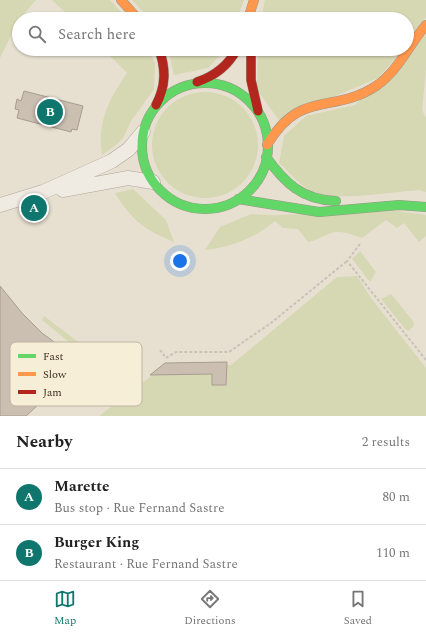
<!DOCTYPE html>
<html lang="en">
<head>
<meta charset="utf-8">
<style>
	body { margin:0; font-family:Spectral,serif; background:#f2f2f2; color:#222 }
	.you { position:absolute; left:180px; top:261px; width:14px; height:14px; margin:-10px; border:3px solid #fff; border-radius:50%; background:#1a73e8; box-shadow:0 0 0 6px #1a73e833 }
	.badge { display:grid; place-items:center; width:26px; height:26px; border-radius:50%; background:#0f766e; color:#fff; font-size:13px; font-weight:700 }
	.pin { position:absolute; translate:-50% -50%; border:2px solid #fff; box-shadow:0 1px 4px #0006 }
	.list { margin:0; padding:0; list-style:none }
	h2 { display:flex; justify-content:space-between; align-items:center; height:52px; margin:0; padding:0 16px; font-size:17px }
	h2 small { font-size:13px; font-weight:400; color:#767676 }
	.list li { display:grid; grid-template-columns:26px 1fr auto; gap:12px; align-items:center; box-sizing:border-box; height:56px; padding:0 16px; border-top:1px solid #e0e0e0 }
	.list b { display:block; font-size:15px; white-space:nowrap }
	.list p { margin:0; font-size:13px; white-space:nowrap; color:#767676 }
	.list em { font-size:13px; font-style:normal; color:#767676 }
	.icon { flex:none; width:22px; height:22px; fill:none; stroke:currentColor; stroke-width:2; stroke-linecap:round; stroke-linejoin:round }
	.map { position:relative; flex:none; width:426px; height:416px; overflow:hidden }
	.search { position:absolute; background:#fff; box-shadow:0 1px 3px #0004; left:12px; right:12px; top:12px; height:44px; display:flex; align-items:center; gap:10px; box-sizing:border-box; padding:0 14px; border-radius:22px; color:#767676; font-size:15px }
	.sheet { height:164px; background:#fff }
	nav { display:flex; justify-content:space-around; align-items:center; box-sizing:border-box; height:56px; border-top:1px solid #e0e0e0; background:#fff; font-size:11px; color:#767676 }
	nav a { display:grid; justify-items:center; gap:2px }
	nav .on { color:#0f766e }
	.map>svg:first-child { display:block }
	.green { fill:#d6d7b3 }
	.building { fill:#cbbfb2; stroke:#a89c90 }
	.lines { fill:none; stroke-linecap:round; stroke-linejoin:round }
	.street-casing { stroke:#ada599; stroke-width:15 }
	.fast-casing { stroke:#9c958a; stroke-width:10 }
	.slow-casing { stroke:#9c958a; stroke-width:10 }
	.jam-casing { stroke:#9c958a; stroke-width:10 }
	.path { stroke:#c8c2b9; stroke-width:2; stroke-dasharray:3 2; stroke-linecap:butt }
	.street { stroke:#efebe3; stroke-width:14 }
	.fast { stroke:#63d668; stroke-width:9 }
	.slow { stroke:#ff974d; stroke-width:9 }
	.jam { stroke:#b3261e; stroke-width:9 }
	.key { fill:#f7eed8; stroke:#bfb4a1; stroke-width:1 }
	.key-label { font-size:11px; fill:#3d2e20 }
</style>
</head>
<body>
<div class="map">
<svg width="426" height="416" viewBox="0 0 426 416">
	<rect width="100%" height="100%" fill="#e7e0d1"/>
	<path class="green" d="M0 0H36L19 19 0 58Z
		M52 0H110L128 19H72Z
		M132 0H244L237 19H150Z
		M265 0H426V17L407 44V19H261Z
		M426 35V69L422 110 426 118V192L419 190C393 192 330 203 309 190 298 183 289 172 279 163L284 136 306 116 355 105Z
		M103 49H148L155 63 154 89 131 121 123 138 116 145 102 155C97 122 109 99 127 73Z
		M168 49H226L208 68 174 75Z
		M258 49H404L378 78 279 120 257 90Z
		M152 145a53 53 0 1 1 106 0a53 53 0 1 1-106 0Z
		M133 189 166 220 174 242C145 230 132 221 115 193Z
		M397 211 426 215V236L419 242 404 223 397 228 386 220 362 238C352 234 338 229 328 234 320 237 316 241 308 242L298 229 283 228 275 221C255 238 231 247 205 250L220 227 251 214 275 215Z
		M360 251 376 272 370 282 352 259Z
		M357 276 371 298 426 368V416H99L167 364 231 365 337 277Z
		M391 294 413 321 414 325 409 331 405 329 381 299Z
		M44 316 98 357 112 376 89 396C83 382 90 370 86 356L42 320Z"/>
	<path class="building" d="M24 91 83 106 77 130 72 129 71 132 17 118 19 110 15 109 17 99 21 101Z
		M0 286 22 313 42 333 77 359 79 363V367L26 416H0Z
		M227 362 226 385H212V374L150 375 165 363Z"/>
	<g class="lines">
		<g class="street-casing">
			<path id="street" d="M63 190 128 178 153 182
				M0 205 43 192 112 161 129 149 143 132"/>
		</g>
		<g class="fast-casing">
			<path id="fast" d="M142 146a63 63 0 1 1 126 0a63 63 0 1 1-126 0Z
				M266 157C285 183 302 200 336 201
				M238 199 319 212 399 205 426 207"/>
		</g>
		<g class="slow-casing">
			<path id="slow" d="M121 0 138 19
				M248 19 254 0
				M267 145C301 88 332 115 376 86 398 71 409 45 426 25"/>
		</g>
		<g class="jam-casing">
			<path id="jam" d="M251 49V80L258 111
				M197 82C215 76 228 66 237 49
				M156 105C166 86 166 69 159 49"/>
		</g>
		<path class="path" d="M360 244 347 261 426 360
			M160 350 166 358 176 352H229L271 323 347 261"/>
		<use href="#street" class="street"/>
		<use href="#fast" class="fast"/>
		<use href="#slow" class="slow"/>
		<use href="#jam" class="jam"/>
	</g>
	<rect x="10" y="342" width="132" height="64" rx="6" class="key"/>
	<rect x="18" y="354" width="18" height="4" fill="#63d668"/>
	<rect x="18" y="372" width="18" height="4" fill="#ff974d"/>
	<rect x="18" y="390" width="18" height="4" fill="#b3261e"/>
	<g class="key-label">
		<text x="43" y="360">Fast</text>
		<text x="43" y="378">Slow</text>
		<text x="43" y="396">Jam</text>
	</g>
</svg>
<div class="you"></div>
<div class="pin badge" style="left:34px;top:208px">A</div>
<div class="pin badge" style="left:50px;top:112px">B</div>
<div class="search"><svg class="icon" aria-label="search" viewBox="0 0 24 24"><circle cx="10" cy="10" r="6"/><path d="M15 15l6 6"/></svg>Search here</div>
</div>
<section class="sheet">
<h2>Nearby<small>2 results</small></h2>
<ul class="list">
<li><span class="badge">A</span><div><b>Marette</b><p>Bus stop · Rue Fernand Sastre</p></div><em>80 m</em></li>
<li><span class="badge">B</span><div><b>Burger King</b><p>Restaurant · Rue Fernand Sastre</p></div><em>110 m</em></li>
</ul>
</section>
<nav>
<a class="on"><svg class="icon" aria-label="map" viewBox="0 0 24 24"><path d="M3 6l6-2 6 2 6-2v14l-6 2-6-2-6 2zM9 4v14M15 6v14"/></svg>Map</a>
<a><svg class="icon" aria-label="directions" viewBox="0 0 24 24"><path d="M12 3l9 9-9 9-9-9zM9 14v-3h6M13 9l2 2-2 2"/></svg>Directions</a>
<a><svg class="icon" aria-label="saved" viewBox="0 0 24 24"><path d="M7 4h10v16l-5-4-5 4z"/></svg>Saved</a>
</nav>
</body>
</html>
